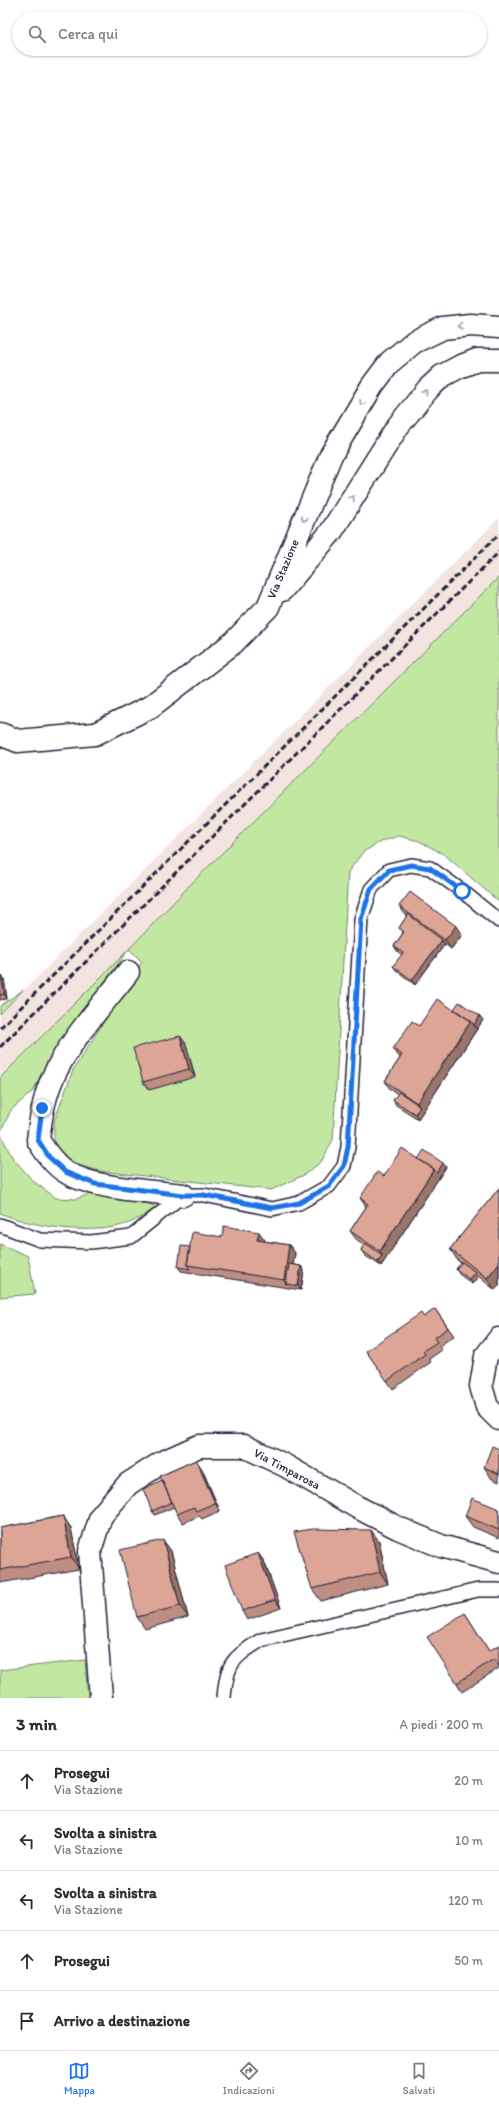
<!DOCTYPE html>
<html lang="it">
<head>
<meta charset="utf-8">
<style>
	body { margin:0; font-family:Itim,sans-serif; background:#f7f7f7; color:#2b2b33 }
	.stop { position:absolute; width:12px; height:12px; margin:-9px; border:3px solid #1a73e8; border-radius:50%; background:#fff }
	.stop.end { background:#1a73e8; border-color:#fff; box-shadow:0 1px 4px #0008 }
	.list { margin:0; padding:0; list-style:none }
	h2 { display:flex; justify-content:space-between; align-items:center; height:52px; margin:0; padding:0 16px; font-size:17px }
	h2 small { font-size:13px; font-weight:400; color:#7c7c81 }
	.list li { display:grid; grid-template-columns:26px 1fr auto; gap:12px; align-items:center; box-sizing:border-box; height:60px; padding:0 16px; border-top:1px solid #e1e1e2 }
	.list b { display:block; font-size:15px; white-space:nowrap }
	.list p { margin:0; font-size:13px; white-space:nowrap; color:#7c7c81 }
	.list em { font-size:13px; font-style:normal; color:#7c7c81 }
	.icon { flex:none; width:22px; height:22px; fill:none; stroke:currentColor; stroke-width:2; stroke-linecap:round; stroke-linejoin:round }
	.map { position:relative; flex:none; width:499px; height:1698px; overflow:hidden }
	.search { position:absolute; background:#fff; box-shadow:0 1px 3px #0004; left:12px; right:12px; top:12px; height:44px; display:flex; align-items:center; gap:10px; box-sizing:border-box; padding:0 14px; border-radius:22px; color:#7c7c81; font-size:15px }
	.sheet { height:352px; background:#fff }
	nav { display:flex; justify-content:space-around; align-items:center; box-sizing:border-box; height:56px; border-top:1px solid #e1e1e2; background:#fff; font-size:11px; color:#7c7c81 }
	nav a { display:grid; justify-items:center; gap:2px }
	nav .on { color:#1a73e8 }
	.map>svg:first-child { display:block }
	.built { fill:#f4e4e0 }
	.green { fill:#c2e7a1; stroke:#72846e }
	.lines { fill:none; stroke-linecap:round; stroke-linejoin:round }
	.service-casing { stroke:#22223b; stroke-width:16 }
	.minor-casing { stroke:#22223b; stroke-width:25 }
	.secondary-casing { stroke:#22223b; stroke-width:25 }
	.service { stroke:#fff; stroke-width:13 }
	.minor { stroke:#fff; stroke-width:22 }
	.secondary { stroke:#fff; stroke-width:22 }
	.rail { stroke:#22223b; stroke-width:3; stroke-dasharray:6 3; stroke-linecap:butt }
	.wall { fill:#bd8e81; stroke:#22223b }
	.shaded-wall { fill:#9a7469; stroke:#22223b }
	.building { fill:#dca596; stroke:#22223b }
	.oneway { stroke:#9c9ca7 }
	.route { stroke:#1a73e8; stroke-width:5 }
	.labels { text-anchor:middle; dominant-baseline:central; stroke-width:3.5; stroke-linejoin:round; paint-order:stroke }
	.street-label { font-size:12px; fill:#22223b; stroke:#fff }
</style>
</head>
<body>
<div class="map">
<svg width="499" height="1698" viewBox="0 0 499 1698">
	<rect width="100%" height="100%" fill="#fff"/>
	<filter id="ink" filterUnits="userSpaceOnUse"><feTurbulence type="fractalNoise" baseFrequency=".025" numOctaves="2"/><feDisplacementMap in="SourceGraphic" scale="8" xChannelSelector="R" yChannelSelector="G"/><feConvolveMatrix kernelMatrix="1 2 1 2 8 2 1 2 1" color-interpolation-filters="sRGB"/></filter>
	<g filter="url(#ink)">
		<path class="built" d="M499 518V577L190 885 129 949 0 1078V1014Z"/>
		<path class="green" d="M499 577V902L445 855 419 841 399 836 382 841 363 852 348 872 333 1140 321 1162 304 1175 271 1190 99 1171 72 1163 54 1144V1122L73 1070 142 962 129 949 54 1050 33 1091 11 1110 0 1133V1078L129 949 190 885Z
			M23 990 0 1014V1006Z
			M0 1133 12 1157 33 1181 56 1198 76 1199 92 1193 140 1200 156 1207C150 1211 145 1216 138 1219 103 1238 35 1228 0 1213Z
			M0 1244 28 1256 35 1294 0 1297Z
			M85 1660 88 1698H0V1670Z"/>
		<g class="lines">
			<g class="service-casing">
				<path id="service" d="M0 1225 40 1240 91 1242 131 1237 183 1195H204L272 1209 299 1203 329 1186 344 1166 348 1147 361 919 371 889 389 870 411 865 430 868 462 891 499 921
					M224 1698C227 1662 232 1659 261 1640L478 1590H499"/>
			</g>
			<g class="minor-casing">
				<path id="minor" d="M128 972C104 1003 75 1034 57 1069 45 1091 41 1115 38 1140 45 1151 54 1165 66 1172 93 1189 150 1191 183 1195
					M101 1698 90 1551 101 1516 128 1484 161 1463 199 1446H244L284 1465 357 1507 398 1528 441 1546 499 1562"/>
			</g>
			<g class="secondary-casing">
				<path id="secondary" d="M282 590 331 532 398 426 428 389 442 376 459 367 477 360H499
					M0 734 18 741 95 734 150 707 233 643 268 607 331 455 372 386 390 362 414 342 443 328 470 325 499 327
					M499 1339 486 1356 481 1386 487 1407 499 1419"/>
			</g>
			<use href="#service" class="service"/>
			<use href="#minor" class="minor"/>
			<use href="#secondary" class="secondary"/>
			<path class="rail" d="M0 1028 499 534
				M0 1047 499 552"/>
		</g>
		<path class="wall" d="M399 906 462 935 451 949 445 944 415 985 396 970 393 966 402 955 397 951 394 946 403 933 399 928 407 916 405 914Z
			M0 975H1L4 979 7 999 0 1000Z
			M454 1009 483 1020 418 1119 396 1105 393 1100 398 1094 390 1089 385 1081 400 1058 393 1049 419 1026Z
			M180 1036 186 1044 195 1077 149 1090 143 1082Z
			M418 1159 446 1167 381 1266 364 1255 361 1250 364 1245 356 1239 350 1231 366 1207 360 1198 384 1176Z
			M499 1188V1285L495 1290 478 1276V1277L472 1284 459 1274 456 1269 461 1263 458 1261 450 1249Z
			M222 1237 265 1240 264 1241 289 1245 295 1253 293 1265 301 1266 304 1270 301 1290 181 1271 178 1267 190 1248Z
			M435 1309 454 1336 439 1346 442 1350 429 1359 431 1362 393 1389 366 1351 424 1317Z
			M499 1449V1482L492 1479 484 1467Z
			M196 1460 202 1469 220 1511 202 1519 199 1516 183 1523 177 1514 174 1507 155 1515 152 1511 162 1480Z
			M499 1509V1538L473 1527 465 1516Z
			M63 1516 71 1528 79 1569 0 1583V1528Z
			M163 1540 171 1551 188 1617 145 1629 137 1617Z
			M379 1541 388 1584 321 1601 312 1589Z
			M264 1561 281 1608 247 1620 242 1611Z
			M465 1613 489 1651 499 1645V1668L462 1692 457 1683Z"/>
		<path class="shaded-wall" d="M456 926 462 935 451 949 445 940Z
			M442 940 445 944 415 985 412 980Z
			M1 975 4 979 7 999 4 994Z
			M480 1016 483 1020 477 1029 474 1025Z
			M471 1021 477 1029 418 1119 415 1114 420 1106 417 1103Z
			M180 1036 186 1044 195 1077 189 1069Z
			M443 1163 446 1167 381 1266 378 1262 382 1255 380 1251 434 1169Z
			M259 1232 265 1240 263 1249 257 1240Z
			M289 1245 295 1253 290 1284H286L284 1280Z
			M499 1263V1285L495 1290 487 1278Z
			M301 1266 304 1270 301 1290 298 1286Z
			M475 1272 478 1277 472 1284 469 1279Z
			M196 1460 202 1469 220 1511 215 1503Z
			M63 1516 71 1528 79 1569 71 1557Z
			M371 1530 379 1541 388 1584 380 1572Z
			M163 1540 171 1551 188 1617 180 1606Z
			M258 1553 264 1561 281 1608 275 1600Z"/>
		<path class="building" d="M410 892 456 926 445 940 399 906Z
			M408 914 442 940 412 980 393 966 403 953 394 946 404 932 399 928Z
			M0 975H1L4 994 0 995Z
			M437 999 471 1021 417 1103 385 1081 402 1055 393 1049 412 1021 419 1026Z
			M459 1002 480 1016 474 1025 471 1021 454 1009Z
			M180 1036 189 1069 143 1082 133 1048Z
			M399 1092 420 1106 415 1114 393 1100Z
			M402 1148 434 1169 380 1251 350 1231 368 1204 360 1198 377 1172 384 1176Z
			M424 1150 443 1163 437 1173 434 1169 418 1159Z
			M499 1188V1263L487 1278 450 1249Z
			M224 1226 259 1232 257 1240 289 1245 284 1280 187 1265 192 1232 222 1237Z
			M365 1243 382 1255 378 1262 361 1250Z
			M181 1246 190 1247 187 1265 190 1269 178 1267Z
			M462 1262 475 1272 469 1279 456 1269Z
			M289 1264 301 1266 298 1286 286 1284Z
			M435 1309 448 1328 434 1338 437 1342 423 1351 425 1354 387 1381 366 1351 421 1313 424 1317Z
			M492 1446 499 1449V1474L484 1467Z
			M196 1460 215 1503 196 1511 194 1507 177 1514 160 1476Z
			M162 1480 172 1502 152 1511 143 1489Z
			M472 1498 499 1509V1530L465 1516Z
			M63 1516 71 1557 0 1570V1528Z
			M312 1529 371 1530 380 1572 312 1589 294 1532Z
			M163 1540 180 1606 137 1617 120 1550Z
			M258 1553 275 1600 242 1611 225 1565Z
			M465 1613 489 1651 499 1645V1666L494 1659 457 1683 427 1637Z"/>
		<defs><path id="oneway-chevron" d="M-2-3.5L2.5 0L-2 3.5" fill="none" stroke-width="1.6" stroke-linecap="round" stroke-linejoin="round"/></defs>
		<g class="oneway">
			<use href="#oneway-chevron" transform="translate(460 326) rotate(173)"/>
			<use href="#oneway-chevron" transform="translate(425 392) rotate(-49)"/>
			<use href="#oneway-chevron" transform="translate(362 403) rotate(121)"/>
			<use href="#oneway-chevron" transform="translate(352 498) rotate(-57)"/>
			<use href="#oneway-chevron" transform="translate(304 519) rotate(113)"/>
		</g>
	</g>
	<g class="lines" filter="url(#ink)">
		<path class="route" d="M42 1108 38 1140 49 1157 65 1172 95 1184 183 1195H204L272 1208 299 1203 329 1186 344 1166 348 1147 361 919 371 889 389 870 411 865 430 868 462 891"/>
	</g>
	<g class="labels">
		<g class="street-label">
			<text transform="translate(283 569) rotate(-67)">Via Stazione</text>
			<text transform="translate(287 1469) rotate(28)">Via Timparosa</text>
		</g>
	</g>
</svg>
<div class="stop" style="left:462px;top:891px"></div>
<div class="stop end" style="left:42px;top:1108px"></div>
<div class="search"><svg class="icon" aria-label="search" viewBox="0 0 24 24"><circle cx="10" cy="10" r="6"/><path d="M15 15l6 6"/></svg>Cerca qui</div>
</div>
<section class="sheet">
<h2>3 min<small>A piedi · 200 m</small></h2>
<ul class="list">
<li><svg class="icon" aria-label="ahead" viewBox="0 0 24 24"><path d="M12 20V5M6 11l6-6 6 6"/></svg><div><b>Prosegui</b><p>Via Stazione</p></div><em>20 m</em></li>
<li><svg class="icon" aria-label="left" viewBox="0 0 24 24"><path d="M17 20v-9H6M10 6l-5 5 5 5"/></svg><div><b>Svolta a sinistra</b><p>Via Stazione</p></div><em>10 m</em></li>
<li><svg class="icon" aria-label="left" viewBox="0 0 24 24"><path d="M17 20v-9H6M10 6l-5 5 5 5"/></svg><div><b>Svolta a sinistra</b><p>Via Stazione</p></div><em>120 m</em></li>
<li><svg class="icon" aria-label="ahead" viewBox="0 0 24 24"><path d="M12 20V5M6 11l6-6 6 6"/></svg><div><b>Prosegui</b></div><em>50 m</em></li>
<li><svg class="icon" aria-label="arrive" viewBox="0 0 24 24"><path d="M6 21V4h12l-3 4 3 4H6"/></svg><div><b>Arrivo a destinazione</b></div></li>
</ul>
</section>
<nav>
<a class="on"><svg class="icon" aria-label="map" viewBox="0 0 24 24"><path d="M3 6l6-2 6 2 6-2v14l-6 2-6-2-6 2zM9 4v14M15 6v14"/></svg>Mappa</a>
<a><svg class="icon" aria-label="directions" viewBox="0 0 24 24"><path d="M12 3l9 9-9 9-9-9zM9 14v-3h6M13 9l2 2-2 2"/></svg>Indicazioni</a>
<a><svg class="icon" aria-label="saved" viewBox="0 0 24 24"><path d="M7 4h10v16l-5-4-5 4z"/></svg>Salvati</a>
</nav>
</body>
</html>
